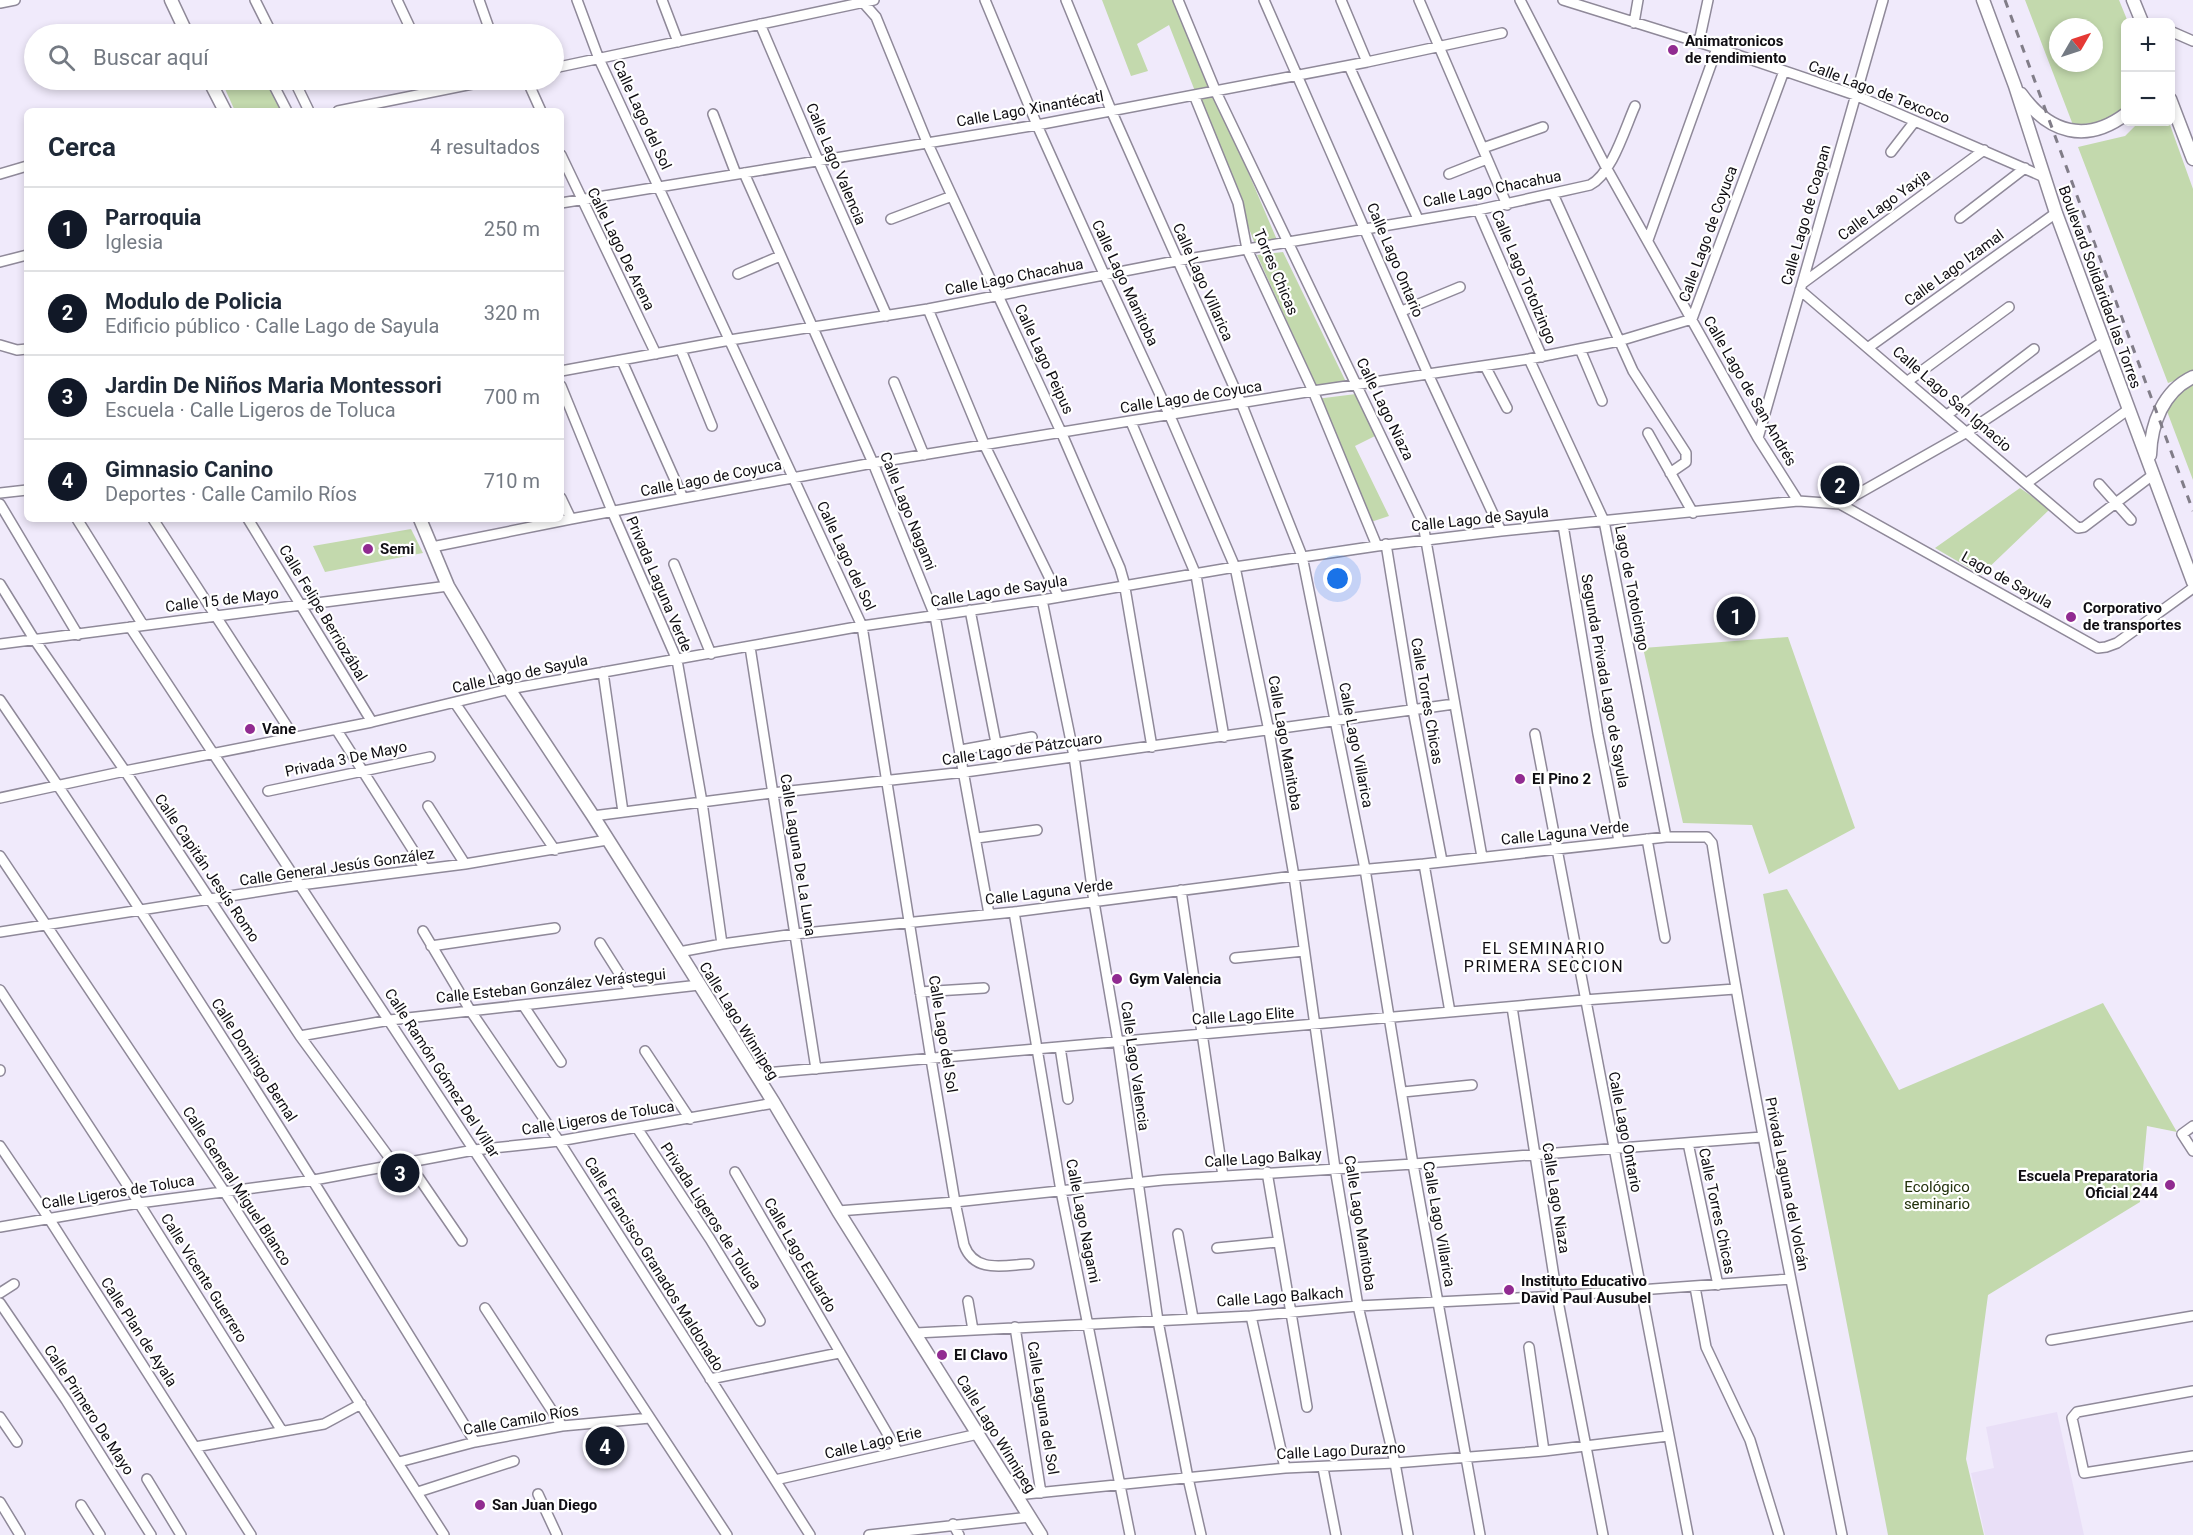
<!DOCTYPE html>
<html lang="es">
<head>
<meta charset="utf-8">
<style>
	body { margin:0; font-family:Roboto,sans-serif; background:#f2f2f3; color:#1f2937 }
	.controls { position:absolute; right:18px; top:18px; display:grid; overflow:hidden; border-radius:9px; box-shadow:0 3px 9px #0003 }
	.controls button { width:54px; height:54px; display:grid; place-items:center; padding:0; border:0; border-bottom:2px solid #e0e1e3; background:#fff; color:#1f2937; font:30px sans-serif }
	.compass { position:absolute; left:2049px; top:18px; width:54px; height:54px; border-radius:50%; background:#fff; box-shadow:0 3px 9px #0003; rotate:51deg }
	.you { position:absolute; left:1338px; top:579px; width:21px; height:21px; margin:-15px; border:4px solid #fff; border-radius:50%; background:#1a73e8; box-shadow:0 0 0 9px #1a73e833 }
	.badge { display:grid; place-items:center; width:39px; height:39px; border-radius:50%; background:#111827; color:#fff; font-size:20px; font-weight:700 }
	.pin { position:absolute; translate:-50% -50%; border:3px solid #fff; box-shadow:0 2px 6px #0006 }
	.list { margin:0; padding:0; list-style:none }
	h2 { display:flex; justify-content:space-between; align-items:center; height:78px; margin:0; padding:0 24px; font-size:26px }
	h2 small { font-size:20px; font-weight:400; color:#747a83 }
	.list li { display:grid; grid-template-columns:39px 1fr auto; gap:18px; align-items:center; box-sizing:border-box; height:84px; padding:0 24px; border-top:2px solid #e0e1e3 }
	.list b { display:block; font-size:22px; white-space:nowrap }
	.list p { margin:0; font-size:20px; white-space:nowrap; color:#747a83 }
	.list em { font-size:20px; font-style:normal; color:#747a83 }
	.icon { flex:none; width:33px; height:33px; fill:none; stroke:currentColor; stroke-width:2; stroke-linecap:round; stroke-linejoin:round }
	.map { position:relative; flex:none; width:2193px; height:1535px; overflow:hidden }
	.search { position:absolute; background:#fff; box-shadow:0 3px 9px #0003; left:24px; top:24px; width:540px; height:66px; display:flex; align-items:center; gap:15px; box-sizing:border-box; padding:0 21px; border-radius:33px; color:#747a83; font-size:22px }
	.panel { position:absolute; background:#fff; box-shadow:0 3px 9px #0003; left:24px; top:108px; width:540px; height:414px; border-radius:9px }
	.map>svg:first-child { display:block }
	.built { fill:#e9dff7 }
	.green { fill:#c3d9ad; fill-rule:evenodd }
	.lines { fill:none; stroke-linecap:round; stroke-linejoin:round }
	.street-casing { stroke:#8f8999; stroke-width:12 }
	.secondary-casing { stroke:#8f8999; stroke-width:15 }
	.street { stroke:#fff; stroke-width:9 }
	.secondary { stroke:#fff; stroke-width:12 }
	.rail { stroke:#817d88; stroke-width:3; stroke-dasharray:8 8; stroke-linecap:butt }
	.poi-dot { fill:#912b91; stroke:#fff; stroke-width:2 }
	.labels { text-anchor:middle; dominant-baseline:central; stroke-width:4.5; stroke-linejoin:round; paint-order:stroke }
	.poi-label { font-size:15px; font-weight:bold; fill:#100e13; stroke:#fff; text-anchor:start }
	.street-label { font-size:15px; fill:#100e13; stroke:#fff }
	.park-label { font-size:15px; fill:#21300b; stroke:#fff }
	.neighbourhood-label { font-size:16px; letter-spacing:1.5px; fill:#100e13; stroke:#fff }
</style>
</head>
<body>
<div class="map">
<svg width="2193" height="1535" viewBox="0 0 2193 1535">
	<rect width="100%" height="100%" fill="#f0eafb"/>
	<path class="built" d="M2057 1412 2084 1535H1985L1971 1473 1994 1468 1986 1427Z"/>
	<path class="green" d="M1102 0H1175L1277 240 1255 244 1169 25 1137 44 1148 71 1131 76Z
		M2025 0H2119L2128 22H2126L2125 107 2107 122 2073 125ZM2058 27H2094V63H2058Z
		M221 80H266L282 111H235Z
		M2139 122H2169L2193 189V374L2168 383 2078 147 2125 136Z
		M1283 252 1346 382 1316 386 1257 255Z
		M2193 380V480L2165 406Z
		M1356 394 1377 435 1355 446 1389 516 1371 522 1316 399Z
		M2020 488 2050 509 1981 575 1935 548Z
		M411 529 423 553 325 572 313 546Z
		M1788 637 1855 828 1769 874 1752 825 1683 823 1643 648Z
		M1787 889 1899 1090 2103 1003 2177 1132 2147 1126 2140 1202 1988 1295 1966 1459 1984 1535H1888L1763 894Z"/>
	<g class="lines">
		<g class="street-casing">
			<path id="street" d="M255 0 272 34
				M397 0 413 34
				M479 0 490 31
				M577 0 599 59 862 626 931 1059 955 1202 964 1245C975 1274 1004 1265 1029 1264
				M662 0 678 42
				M861 0 876 17 927 142 1062 434 1120 568 1124 582 1152 747
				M985 0 1037 125 1104 274 1170 416 1235 567 1269 731 1294 876 1335 1168 1358 1306 1395 1463 1408 1535
				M1066 0 1111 110 1242 405 1302 556 1365 869 1413 1164 1480 1535
				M1178 0 1216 92 1423 524 1482 857
				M1264 0 1428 374 1501 531
				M1341 0 1367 62
				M1419 0 1507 205
				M1520 0 1607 169 1758 438 1798 501
				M1563 0 1717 48 1855 95 2044 177
				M0 3 15 0
				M1634 23 1638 0
				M760 24 818 160 887 316
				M2170 31 2193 41
				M1699 42 1708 0
				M1349 66 1418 219
				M554 68 874 0
				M271 80 287 111
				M294 80 309 111
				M527 80 541 111
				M1194 95 1238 203 1247 249 1313 391 1377 546
				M338 111 492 80
				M713 114 736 174
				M1483 148 1543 127
				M1891 152 1915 121
				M561 155 656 354
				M744 173 873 463 935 616 989 914
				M0 174 27 166
				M1449 174 1487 159
				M1553 194 1633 371 1686 453V462L1670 473
				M561 203 1037 125 1367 62 1502 33
				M1478 210 1542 357
				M1960 218 2025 168
				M891 219 952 196
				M1648 240 1717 48
				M0 262 27 255
				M738 274 780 256
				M1803 283 1984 150
				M1800 290 2078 528 2084 527 2154 474
				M928 309 985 446 1059 597
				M1402 311 1460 287
				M0 345 17 350 27 349
				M1869 347 2056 213
				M1580 349 1602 401
				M681 350 712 426
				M1529 359 1604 521 1666 837
				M622 361 683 498
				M1485 366 1507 408
				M561 371 730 340 928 309 1176 261 1478 210 1590 185C1612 174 1625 128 1635 106
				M1908 381 2009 307
				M894 382 924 455
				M561 386 612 511 677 660 702 802 722 944
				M1947 415 2034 349
				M1131 422 1196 575 1224 737
				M1648 433 1693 513
				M1758 438 1883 0
				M2027 483 2129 409
				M2099 484 2131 520
				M0 493 27 490
				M561 498 571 519
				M0 504 78 635
				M1840 504 1967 432 2104 341
				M77 519 143 625
				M153 519 294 737
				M248 519 372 722
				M1563 525 1598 734 1619 841
				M1386 544 1413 710 1442 861
				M432 547 571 519 873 463 1313 391 1529 359 1619 341 1692 319 1784 71
				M674 564 711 654
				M0 584 34 639 125 771 300 1036 394 1164
				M1042 600 1074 756 1094 902 1118 1042 1158 1321 1188 1478 1201 1535
				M970 610 996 743
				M130 627 727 1535
				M0 644 448 586
				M750 647 816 1069
				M603 672 623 812
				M0 700C166 943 321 1192 475 1442
				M455 703 555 850
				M336 729 425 869
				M1535 734 1688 1535
				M961 750 1032 737
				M268 791 430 757
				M0 798 125 771 372 722 509 689 862 626 1042 600 1235 567 1377 546 1501 531 1798 501 1840 504 2098 648 2106 647 2117 643 2193 588
				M428 806 465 864
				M593 816 772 793 965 772 1454 704
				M977 838 1037 830
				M1647 839 1665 938
				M0 856 224 1191 444 1535
				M1424 864 1450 1012
				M1181 890 1223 1176
				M1014 912 1061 1191 1130 1535
				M423 931 470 1010 559 1141 810 1535
				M0 932 300 885 465 864 607 840
				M600 943 631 992
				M431 946 555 928
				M679 952 722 944 795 934 1014 912 1294 876 1424 864 1666 837H1707L1712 843C1748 1075 1796 1305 1842 1535
				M1235 958 1304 951
				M0 990 139 1203 282 1431
				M920 992 984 988
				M523 1005 561 1062
				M1512 1007 1557 1296 1603 1535
				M300 1036 390 1020 699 985
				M1060 1047 1068 1099
				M645 1051 690 1119
				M0 1070V1071
				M755 1074 1584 1000 1735 989
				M1403 1092 1472 1085
				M2193 1126 2182 1134 2193 1151
				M637 1128 710 1239 760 1321
				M1688 1143 1718 1285
				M0 1146 48 1217 251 1535
				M408 1162 462 1241
				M735 1172 898 1452
				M1267 1172 1307 1407
				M838 1211 955 1202 1163 1180 1413 1164 1762 1137
				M0 1227 139 1203 314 1180 474 1150 559 1141 774 1103
				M1178 1234 1193 1318
				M1217 1248 1278 1242
				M1695 1287 1706 1347 1750 1440 1779 1535
				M0 1293 14 1284
				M968 1301 973 1330
				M0 1303 66 1400 151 1535
				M485 1308 562 1426
				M1251 1316 1285 1468
				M1015 1327 1041 1493
				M916 1333 1251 1316 1358 1306 1557 1296 1790 1279
				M2051 1340 2193 1316
				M1529 1347 1544 1451
				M710 1379 839 1353
				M2193 1391 2077 1412 2072 1418 2084 1473 2193 1456
				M0 1417 17 1442
				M195 1447 324 1424 361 1404
				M399 1462 475 1442 562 1426 650 1418
				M1323 1468 1336 1535
				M147 1479 181 1535
				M775 1480 978 1434
				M418 1492 514 1461
				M538 1494 557 1535
				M1016 1495 1285 1468 1395 1463 1544 1451 1668 1436
				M0 1502 20 1535
				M81 1505 100 1535
				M953 1524 959 1535
				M869 1535 1029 1517"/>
		</g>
		<g class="secondary-casing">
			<path id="secondary" d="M171 0 187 34
				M1983 0 2015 86 2056 213 2193 582
				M2133 0 2142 22
				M209 80 225 111
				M2021 94C2049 133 2086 144 2126 114
				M2170 99 2193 159
				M2150 455C2151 424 2163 391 2193 377
				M420 519 448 586 509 689 593 816 679 952 774 1103 838 1211 1041 1535"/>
		</g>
		<use href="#street" class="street"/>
		<use href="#secondary" class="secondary"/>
		<path class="rail" d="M2005 0 2193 511"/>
	</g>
	<g class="poi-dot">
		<circle cx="1673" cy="50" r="6"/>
		<circle cx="368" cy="549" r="6"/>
		<circle cx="2071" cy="617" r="6"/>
		<circle cx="250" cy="729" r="6"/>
		<circle cx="1520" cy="779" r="6"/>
		<circle cx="1117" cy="979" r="6"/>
		<circle cx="2170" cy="1185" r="6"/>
		<circle cx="1509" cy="1290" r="6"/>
		<circle cx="942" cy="1355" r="6"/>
		<circle cx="480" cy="1505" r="6"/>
	</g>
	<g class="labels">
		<g class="poi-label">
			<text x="1685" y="41">Animatronicos<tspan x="1685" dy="17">de rendimiento</tspan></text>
			<text x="380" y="549">Semi</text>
			<text x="2083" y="608">Corporativo<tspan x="2083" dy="17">de transportes</tspan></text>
			<text x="262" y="729">Vane</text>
			<text x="1532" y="779">El Pino 2</text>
			<text x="1129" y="979">Gym Valencia</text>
			<text x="2158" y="1176" text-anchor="end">Escuela Preparatoria<tspan x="2158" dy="17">Oficial 244</tspan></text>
			<text x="1521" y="1281">Instituto Educativo<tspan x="1521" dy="17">David Paul Ausubel</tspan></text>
			<text x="954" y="1355">El Clavo</text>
			<text x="492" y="1505">San Juan Diego</text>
		</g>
		<g class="street-label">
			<text transform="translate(1879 92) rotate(21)">Calle Lago de Texcoco</text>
			<text transform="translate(1030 109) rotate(-10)">Calle Lago Xinantécatl</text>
			<text transform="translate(642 115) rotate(65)">Calle Lago del Sol</text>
			<text transform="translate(836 164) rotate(67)">Calle Lago Valencia</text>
			<text transform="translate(1492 189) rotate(-11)">Calle Lago Chacahua</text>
			<text transform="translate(1884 205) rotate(-36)">Calle Lago Yaxja</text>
			<text transform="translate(1806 215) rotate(-74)">Calle Lago de Coapan</text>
			<text transform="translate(1708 234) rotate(-70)">Calle Lago de Coyuca</text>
			<text transform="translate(621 249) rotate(64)">Calle Lago De Arena</text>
			<text transform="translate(1395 260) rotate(67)">Calle Lago Ontario</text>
			<text transform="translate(1954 268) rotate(-36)">Calle Lago Izamal</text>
			<text transform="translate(1276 272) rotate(67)">Torres Chicas</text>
			<text transform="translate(1014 277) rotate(-11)">Calle Lago Chacahua</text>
			<text transform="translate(1524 277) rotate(67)">Calle Lago Totolzingo</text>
			<text transform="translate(1203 282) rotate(66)">Calle Lago Villarica</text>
			<text transform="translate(1125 283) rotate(65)">Calle Lago Manitoba</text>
			<text transform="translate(2100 287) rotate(70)">Boulevard Solidaridad las Torres</text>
			<text transform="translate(1044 359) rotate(65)">Calle Lago Peipus</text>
			<text transform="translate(1750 391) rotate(60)">Calle Lago de San Andrés</text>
			<text transform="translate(1191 397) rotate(-9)">Calle Lago de Coyuca</text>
			<text transform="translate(1952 399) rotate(41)">Calle Lago San Ignacio</text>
			<text transform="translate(1385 409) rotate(64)">Calle Lago Niaza</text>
			<text transform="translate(711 478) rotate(-11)">Calle Lago de Coyuca</text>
			<text transform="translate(908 511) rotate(68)">Calle Lago Nagami</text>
			<text transform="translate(1480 519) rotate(-6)">Calle Lago de Sayula</text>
			<text transform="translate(846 556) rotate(65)">Calle Lago del Sol</text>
			<text transform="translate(2007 580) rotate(29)">Lago de Sayula</text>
			<text transform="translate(659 584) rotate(67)">Privada Laguna Verde</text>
			<text transform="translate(1632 588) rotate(79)">Lago de Totolcingo</text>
			<text transform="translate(999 591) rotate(-9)">Calle Lago de Sayula</text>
			<text transform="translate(222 600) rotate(-7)">Calle 15 de Mayo</text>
			<text transform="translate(323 613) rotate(59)">Calle Felipe Berriozábal</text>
			<text transform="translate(520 674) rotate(-12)">Calle Lago de Sayula</text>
			<text transform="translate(1605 681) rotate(80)">Segunda Privada Lago de Sayula</text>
			<text transform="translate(1427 701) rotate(80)">Calle Torres Chicas</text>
			<text transform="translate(1285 743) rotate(80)">Calle Lago Manitoba</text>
			<text transform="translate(1356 745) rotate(79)">Calle Lago Villarica</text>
			<text transform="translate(1022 749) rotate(-8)">Calle Lago de Pátzcuaro</text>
			<text transform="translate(346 759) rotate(-12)">Privada 3 De Mayo</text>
			<text transform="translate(1565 833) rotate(-6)">Calle Laguna Verde</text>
			<text transform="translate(798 855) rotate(81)">Calle Laguna De La Luna</text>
			<text transform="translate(337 867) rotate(-8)">Calle General Jesús González</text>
			<text transform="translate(207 868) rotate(56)">Calle Capitán Jesús Romo</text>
			<text transform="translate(1049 892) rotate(-7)">Calle Laguna Verde</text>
			<text transform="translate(551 986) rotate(-6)">Calle Esteban González Verástegui</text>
			<text transform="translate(1243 1016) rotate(-4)">Calle Lago Elite</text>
			<text transform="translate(739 1021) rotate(58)">Calle Lago Winnipeg</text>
			<text transform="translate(943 1034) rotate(81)">Calle Lago del Sol</text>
			<text transform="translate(254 1060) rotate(57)">Calle Domingo Bernal</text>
			<text transform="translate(1135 1066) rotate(82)">Calle Lago Valencia</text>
			<text transform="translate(442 1073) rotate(57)">Calle Ramón Gómez Del Villar</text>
			<text transform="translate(598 1118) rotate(-9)">Calle Ligeros de Toluca</text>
			<text transform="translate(1625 1132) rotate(79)">Calle Lago Ontario</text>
			<text transform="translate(1263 1158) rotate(-4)">Calle Lago Balkay</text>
			<text transform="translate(1787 1184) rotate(79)">Privada Laguna del Volcán</text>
			<text transform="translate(237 1186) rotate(57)">Calle General Miguel Blanco</text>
			<text transform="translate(118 1192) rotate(-9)">Calle Ligeros de Toluca</text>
			<text transform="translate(1556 1198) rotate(81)">Calle Lago Niaza</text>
			<text transform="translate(1717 1211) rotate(78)">Calle Torres Chicas</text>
			<text transform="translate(711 1216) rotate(57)">Privada Ligeros de Toluca</text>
			<text transform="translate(1083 1221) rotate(79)">Calle Lago Nagami</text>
			<text transform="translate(1360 1223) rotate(81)">Calle Lago Manitoba</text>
			<text transform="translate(1439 1224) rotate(80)">Calle Lago Villarica</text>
			<text transform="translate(800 1255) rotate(60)">Calle Lago Eduardo</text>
			<text transform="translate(654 1264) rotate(58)">Calle Francisco Granados Maldonado</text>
			<text transform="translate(204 1278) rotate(58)">Calle Vicente Guerrero</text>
			<text transform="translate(1280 1297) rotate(-4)">Calle Lago Balkach</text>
			<text transform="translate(139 1332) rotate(57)">Calle Plan de Ayala</text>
			<text transform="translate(1043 1408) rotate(81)">Calle Laguna del Sol</text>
			<text transform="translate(89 1410) rotate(57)">Calle Primero De Mayo</text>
			<text transform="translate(521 1420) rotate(-10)">Calle Camilo Ríos</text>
			<text transform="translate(996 1434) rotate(58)">Calle Lago Winnipeg</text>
			<text transform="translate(873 1443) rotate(-13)">Calle Lago Erie</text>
			<text transform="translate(1341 1451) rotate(-3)">Calle Lago Durazno</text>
		</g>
		<g class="park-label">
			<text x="1937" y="1187">Ecológico<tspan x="1937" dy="17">seminario</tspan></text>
		</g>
		<g class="neighbourhood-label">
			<text x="1544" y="948">EL SEMINARIO<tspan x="1544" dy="18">PRIMERA SECCION</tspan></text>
		</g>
	</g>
</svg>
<div class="controls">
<button>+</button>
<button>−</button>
</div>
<svg class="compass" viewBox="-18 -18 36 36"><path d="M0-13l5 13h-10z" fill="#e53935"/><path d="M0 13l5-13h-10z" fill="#747a83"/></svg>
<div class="you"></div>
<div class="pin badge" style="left:1736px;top:616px">1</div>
<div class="pin badge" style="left:1840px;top:485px">2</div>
<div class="pin badge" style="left:400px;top:1173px">3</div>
<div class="pin badge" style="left:605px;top:1446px">4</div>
<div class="search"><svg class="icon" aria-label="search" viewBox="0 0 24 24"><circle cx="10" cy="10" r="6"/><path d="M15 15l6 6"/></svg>Buscar aquí</div>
<section class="panel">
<h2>Cerca<small>4 resultados</small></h2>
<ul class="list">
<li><span class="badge">1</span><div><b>Parroquia</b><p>Iglesia</p></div><em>250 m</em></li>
<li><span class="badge">2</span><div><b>Modulo de Policia</b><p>Edificio público · Calle Lago de Sayula</p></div><em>320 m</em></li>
<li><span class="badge">3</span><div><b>Jardin De Niños Maria Montessori</b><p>Escuela · Calle Ligeros de Toluca</p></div><em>700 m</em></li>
<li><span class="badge">4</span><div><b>Gimnasio Canino</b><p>Deportes · Calle Camilo Ríos</p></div><em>710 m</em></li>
</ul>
</section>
</div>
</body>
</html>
